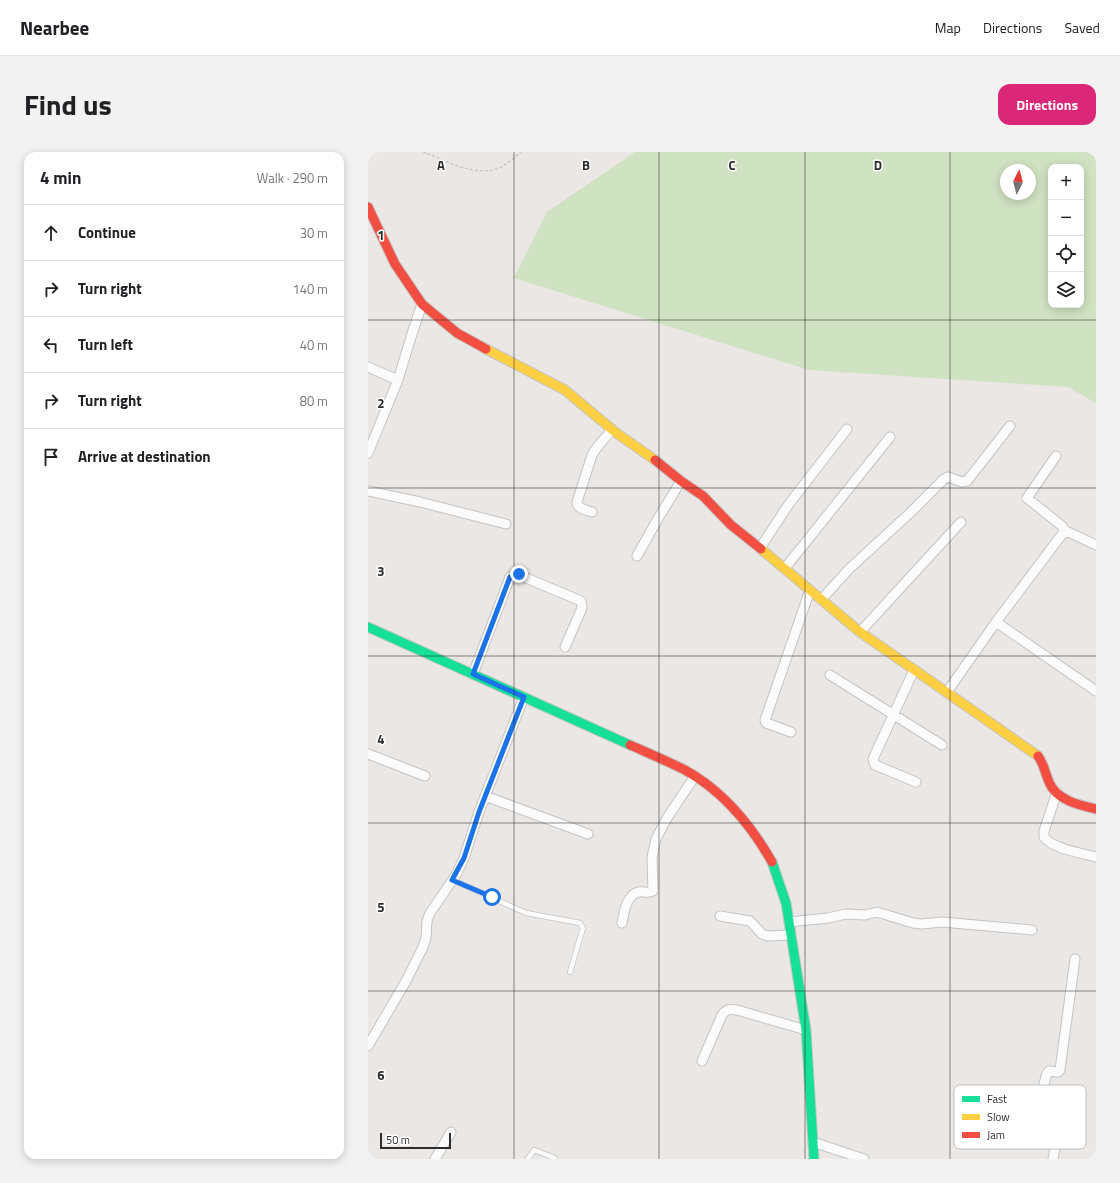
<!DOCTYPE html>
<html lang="en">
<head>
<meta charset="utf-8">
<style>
	body { margin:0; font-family:"Titillium Web",sans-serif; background:#f2f2f2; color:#202124 }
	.controls { position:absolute; right:12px; top:12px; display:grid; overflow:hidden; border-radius:8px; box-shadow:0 2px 10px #0003 }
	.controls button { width:36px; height:36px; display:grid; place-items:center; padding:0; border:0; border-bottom:1px solid #e0e0e0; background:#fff; color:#202124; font:20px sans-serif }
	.compass { position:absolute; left:632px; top:12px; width:36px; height:36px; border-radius:50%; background:#fff; box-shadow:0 2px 10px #0003; rotate:6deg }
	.scale { position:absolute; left:12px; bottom:10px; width:71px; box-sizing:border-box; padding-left:4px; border:2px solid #2d2d2d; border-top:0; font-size:11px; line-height:14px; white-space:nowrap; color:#2d2d2d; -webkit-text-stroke:3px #fff; paint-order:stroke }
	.stop { position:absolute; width:12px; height:12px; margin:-9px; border:3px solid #1a73e8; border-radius:50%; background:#fff }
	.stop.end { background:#1a73e8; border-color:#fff; box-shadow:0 1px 4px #0008 }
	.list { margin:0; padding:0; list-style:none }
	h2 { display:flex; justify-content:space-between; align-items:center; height:52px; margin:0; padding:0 16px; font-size:17px }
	h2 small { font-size:13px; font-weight:400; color:#757577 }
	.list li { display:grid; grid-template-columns:26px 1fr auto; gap:12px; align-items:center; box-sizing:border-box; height:56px; padding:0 16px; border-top:1px solid #e0e0e0 }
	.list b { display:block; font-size:15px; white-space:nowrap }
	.list em { font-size:13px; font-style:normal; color:#757577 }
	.icon { flex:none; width:22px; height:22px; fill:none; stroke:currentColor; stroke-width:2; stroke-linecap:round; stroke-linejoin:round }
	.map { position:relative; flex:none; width:728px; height:1007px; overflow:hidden; border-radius:12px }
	header { display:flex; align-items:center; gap:24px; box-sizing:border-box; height:56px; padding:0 20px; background:#fff; border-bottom:1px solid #e0e0e0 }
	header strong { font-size:19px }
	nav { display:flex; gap:22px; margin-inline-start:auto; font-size:14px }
	.intro { display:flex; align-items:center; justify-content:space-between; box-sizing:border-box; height:96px; padding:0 24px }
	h1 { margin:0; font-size:28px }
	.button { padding:10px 18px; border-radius:12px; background:#db2777; color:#fff; font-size:14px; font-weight:700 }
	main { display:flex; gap:24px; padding:0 24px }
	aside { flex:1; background:#fff; border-radius:12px; box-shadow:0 2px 10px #0003 }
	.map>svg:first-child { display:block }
	.green { fill:#cfe2c1; fill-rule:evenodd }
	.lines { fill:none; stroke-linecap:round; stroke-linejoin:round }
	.lane-casing { stroke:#c4c4c4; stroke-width:6 }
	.street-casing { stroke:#c4c4c4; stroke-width:11 }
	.fast-casing { stroke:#c4c4c4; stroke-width:11 }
	.slow-casing { stroke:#c4c4c4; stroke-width:11 }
	.jam-casing { stroke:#c4c4c4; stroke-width:11 }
	.path { stroke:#c8c8c8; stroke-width:1.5; stroke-dasharray:3 2; stroke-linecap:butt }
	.lane { stroke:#fcfbfb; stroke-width:4.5 }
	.street { stroke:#fcfbfb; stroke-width:9 }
	.fast { stroke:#16e098; stroke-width:9 }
	.slow { stroke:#ffcf43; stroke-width:9 }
	.jam { stroke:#f24e42; stroke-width:9 }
	.route { stroke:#1a73e8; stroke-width:5 }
	.grid { fill:none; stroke:#2d2d2d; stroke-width:1; stroke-opacity:0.55 }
	.key { fill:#fff; stroke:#c0c0c0; stroke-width:1 }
	.key-label { font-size:11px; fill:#2d2d2d }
	.grid-label { font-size:13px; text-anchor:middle; font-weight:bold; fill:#2d2d2d; stroke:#fff; stroke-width:3; stroke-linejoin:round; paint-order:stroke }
</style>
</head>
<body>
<header>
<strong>Nearbee</strong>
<nav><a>Map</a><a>Directions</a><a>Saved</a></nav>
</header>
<div class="intro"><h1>Find us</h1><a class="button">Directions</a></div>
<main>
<aside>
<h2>4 min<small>Walk · 290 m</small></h2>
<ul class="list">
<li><svg class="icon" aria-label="ahead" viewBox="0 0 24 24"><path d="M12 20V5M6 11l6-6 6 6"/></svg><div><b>Continue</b></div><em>30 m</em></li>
<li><svg class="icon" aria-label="right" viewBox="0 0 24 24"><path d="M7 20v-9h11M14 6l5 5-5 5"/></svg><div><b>Turn right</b></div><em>140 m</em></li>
<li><svg class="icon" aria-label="left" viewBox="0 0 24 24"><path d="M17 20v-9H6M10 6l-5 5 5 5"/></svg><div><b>Turn left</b></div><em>40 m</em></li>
<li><svg class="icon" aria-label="right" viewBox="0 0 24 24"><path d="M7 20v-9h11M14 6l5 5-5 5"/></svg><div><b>Turn right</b></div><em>80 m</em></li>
<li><svg class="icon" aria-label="arrive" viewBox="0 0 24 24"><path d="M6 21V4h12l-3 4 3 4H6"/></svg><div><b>Arrive at destination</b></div></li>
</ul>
</aside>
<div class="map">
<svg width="728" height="1007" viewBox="0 0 728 1007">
	<rect width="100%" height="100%" fill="#eae7e4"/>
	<path class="green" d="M267 0H728V251L700 235 441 218 146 126 179 60ZM683 15H713V153H683ZM638 18H662V42H638Z"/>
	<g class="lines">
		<g class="lane-casing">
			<path id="lane" d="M85 728 158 761 212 771 215 776 202 820
				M160 1007 166 998 187 1006"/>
		</g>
		<g class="street-casing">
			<path id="street" d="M0 215 30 228
				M0 301 30 228 43 185 54 152
				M0 339 52 350 138 372
				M224 360C218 358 209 357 209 350L224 303 230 294 244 278
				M696 378 728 393
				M392 396 421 352 479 277
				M269 404 288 370 313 329
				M417 416 522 285
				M453 448 481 417 543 360 576 327 580 325 594 330 599 329 642 274
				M628 470 728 539
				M492 480 593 370
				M546 518 505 607 507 613 548 630
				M105 522 142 425 145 423H151L213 449 214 456 197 495
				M462 523 574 593
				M579 540 628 470 695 381 696 378 694 374 659 346 688 304
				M423 580 398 571 397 568 442 438
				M0 602 57 624
				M689 640 676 679V685C685 697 714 701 728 705
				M117 644 220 682
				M352 764 382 769 394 782 400 784 423 783
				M421 770 460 766 478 762 497 763 509 760 545 771 554 772 574 770 664 778
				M254 771C256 761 258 744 270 740 275 739 280 742 285 739L284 705 288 687 299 666 327 624
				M0 894 38 829 55 795 58 786 59 769 62 761 88 723 96 706 111 660 156 545
				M334 909 354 863C358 857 362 857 369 858L438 878
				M445 990 496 1007
				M67 1007 83 980
				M685 1007 689 984 688 979C682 975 671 975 666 969L679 921 681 919 690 920 692 918 707 807"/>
		</g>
		<g class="fast-casing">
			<path id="fast" d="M0 475 262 593
				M404 710 418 751 438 878 446 1007"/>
		</g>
		<g class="slow-casing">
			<path id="slow" d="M118 197 197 238 247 280 287 308
				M393 397 492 480 670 604"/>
		</g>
		<g class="jam-casing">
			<path id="jam" d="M0 55 27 112 54 152 89 181 118 197
				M287 308 313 329 335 344 363 373 393 397
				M262 593C280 601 299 609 317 618 355 639 383 673 404 710
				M670 604C676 612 677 621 681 630 688 648 711 653 728 657"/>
		</g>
		<path class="path" d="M55 0C78 8 108 27 133 15 140 11 147 5 153 0"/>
		<use href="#lane" class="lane"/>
		<use href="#street" class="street"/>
		<use href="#fast" class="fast"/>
		<use href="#slow" class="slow"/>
		<use href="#jam" class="jam"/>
	</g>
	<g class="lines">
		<path class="route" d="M124 745 84 728 96 706 111 660 156 545 105 522 142 425 145 423 151 422"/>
	</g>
	<path class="grid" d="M146 0V1007M291 0V1007M437 0V1007M582 0V1007M0 168H728M0 336H728M0 504H728M0 671H728M0 839H728"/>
	<rect x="586" y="933" width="132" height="64" rx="6" class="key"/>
	<rect x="594" y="944" width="18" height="6" fill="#16e098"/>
	<rect x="594" y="962" width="18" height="6" fill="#ffcf43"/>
	<rect x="594" y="980" width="18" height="6" fill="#f24e42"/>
	<g class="key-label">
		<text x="619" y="951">Fast</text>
		<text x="619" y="969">Slow</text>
		<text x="619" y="987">Jam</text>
	</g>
	<g class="grid-label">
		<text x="73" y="18">A</text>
		<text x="218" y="18">B</text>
		<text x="364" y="18">C</text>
		<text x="510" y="18">D</text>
		<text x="13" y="88">1</text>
		<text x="13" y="256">2</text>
		<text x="13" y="424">3</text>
		<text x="13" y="592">4</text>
		<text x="13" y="760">5</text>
		<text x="13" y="928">6</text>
	</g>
</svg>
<div class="controls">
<button>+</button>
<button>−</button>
<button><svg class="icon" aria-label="locate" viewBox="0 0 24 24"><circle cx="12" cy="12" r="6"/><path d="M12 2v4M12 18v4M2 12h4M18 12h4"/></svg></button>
<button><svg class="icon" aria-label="layers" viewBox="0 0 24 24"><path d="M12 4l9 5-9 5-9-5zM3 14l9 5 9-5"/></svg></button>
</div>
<svg class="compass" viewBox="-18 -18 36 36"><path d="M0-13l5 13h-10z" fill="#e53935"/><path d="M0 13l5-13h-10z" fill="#757577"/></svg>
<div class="scale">50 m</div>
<div class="stop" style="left:124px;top:745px"></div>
<div class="stop end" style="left:151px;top:422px"></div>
</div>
</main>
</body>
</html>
